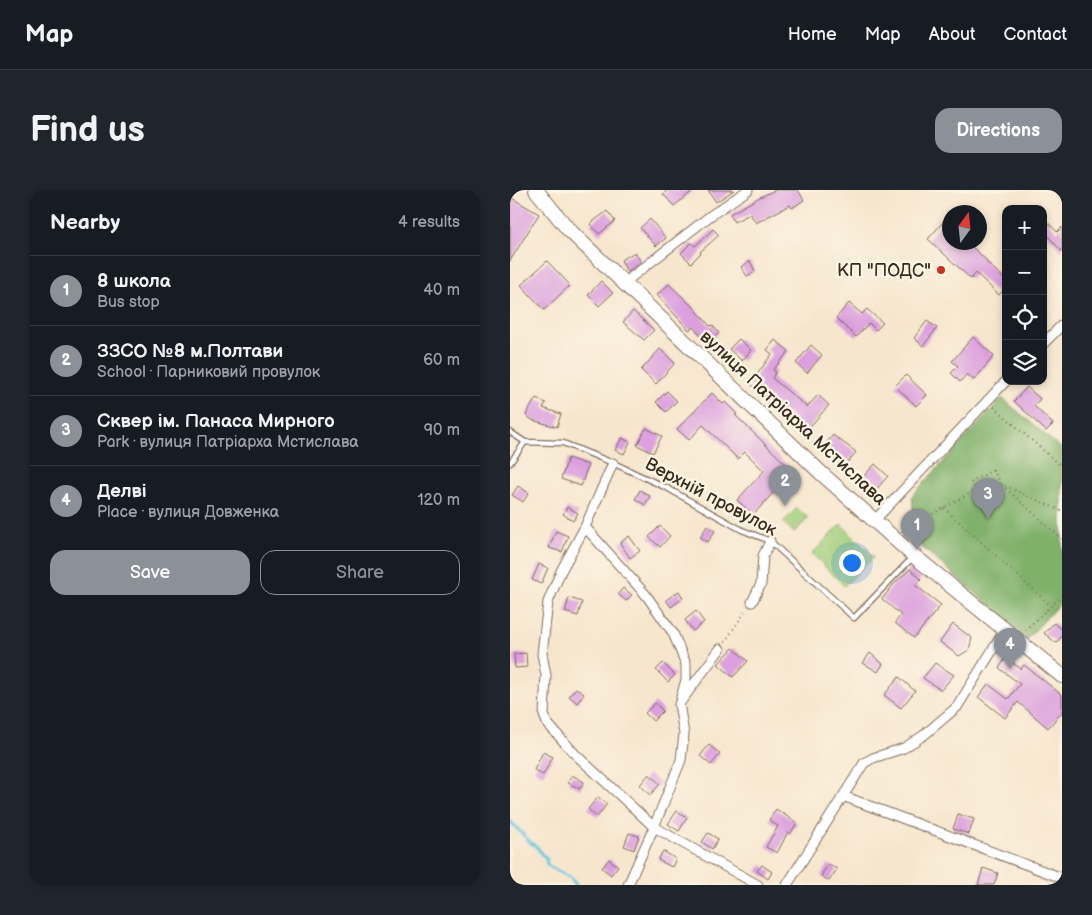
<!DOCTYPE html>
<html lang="en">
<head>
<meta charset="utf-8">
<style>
	body { margin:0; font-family:"Balsamiq Sans",sans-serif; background:#20242c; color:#f1f3f6 }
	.controls { position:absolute; right:15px; top:15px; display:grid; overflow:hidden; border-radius:10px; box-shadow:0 2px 8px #0003 }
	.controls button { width:45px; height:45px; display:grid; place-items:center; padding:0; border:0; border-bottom:1px solid #363941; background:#171b24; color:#f1f3f6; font:25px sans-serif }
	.compass { position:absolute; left:432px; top:15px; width:45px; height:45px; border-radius:50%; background:#171b24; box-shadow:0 2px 8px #0003; rotate:15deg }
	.you { position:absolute; left:341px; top:372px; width:18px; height:18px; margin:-12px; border:4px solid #fff; border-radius:50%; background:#1a73e8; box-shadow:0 0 0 8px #1a73e833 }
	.badge { display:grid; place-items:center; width:32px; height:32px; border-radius:50%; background:#8c9099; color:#fff; font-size:16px; font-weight:700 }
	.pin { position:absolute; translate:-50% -41px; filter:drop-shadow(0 1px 2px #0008) }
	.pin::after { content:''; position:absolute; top:26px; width:18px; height:15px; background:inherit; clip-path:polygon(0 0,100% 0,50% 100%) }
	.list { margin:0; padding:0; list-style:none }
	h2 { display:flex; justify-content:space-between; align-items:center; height:65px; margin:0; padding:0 20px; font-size:21px }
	h2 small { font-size:16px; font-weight:400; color:#9ea1a6 }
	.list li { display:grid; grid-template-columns:32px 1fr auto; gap:15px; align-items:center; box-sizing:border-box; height:70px; padding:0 20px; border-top:1px solid #363941 }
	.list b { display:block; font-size:19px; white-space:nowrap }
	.list p { margin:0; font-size:16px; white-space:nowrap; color:#9ea1a6 }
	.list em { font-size:16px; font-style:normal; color:#9ea1a6 }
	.actions { display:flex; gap:10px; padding:15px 20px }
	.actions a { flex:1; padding:11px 0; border:1px solid #8c9099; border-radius:15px; text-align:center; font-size:18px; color:#8c9099 }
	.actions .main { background:#8c9099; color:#fff }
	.icon { flex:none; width:28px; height:28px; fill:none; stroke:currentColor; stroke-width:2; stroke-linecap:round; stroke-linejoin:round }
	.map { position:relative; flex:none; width:552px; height:695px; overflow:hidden; border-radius:15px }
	header { display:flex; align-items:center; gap:30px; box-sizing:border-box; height:70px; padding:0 25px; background:#171b24; border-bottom:1px solid #363941 }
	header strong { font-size:24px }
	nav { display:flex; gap:28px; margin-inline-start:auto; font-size:18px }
	.intro { display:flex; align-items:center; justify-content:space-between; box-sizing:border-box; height:120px; padding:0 30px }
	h1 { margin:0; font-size:35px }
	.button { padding:12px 22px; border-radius:15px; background:#8c9099; color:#fff; font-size:18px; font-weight:700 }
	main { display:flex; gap:30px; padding:0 30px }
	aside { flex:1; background:#171b24; border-radius:15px; box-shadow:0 2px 8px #0003 }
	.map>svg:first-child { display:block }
	.green { fill:#a1ce7b; stroke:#6e7c4c }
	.forest { fill:#80b16b; stroke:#5e6e44 }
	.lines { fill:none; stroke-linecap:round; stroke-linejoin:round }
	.stream { stroke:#63c7e1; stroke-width:3 }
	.building { fill:#db9fde }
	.service-casing { stroke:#7d6c5c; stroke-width:7 }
	.minor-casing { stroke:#7d6c5c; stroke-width:11 }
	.secondary-casing { stroke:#7d6c5c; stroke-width:16 }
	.path { stroke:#7d6c5c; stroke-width:2; stroke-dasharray:1 4; stroke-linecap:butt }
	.service { stroke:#fff; stroke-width:4.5 }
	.minor { stroke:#fff; stroke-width:9 }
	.secondary { stroke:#fff; stroke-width:14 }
	.poi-dot { fill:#c8321e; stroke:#fcf5e5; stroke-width:2 }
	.labels { text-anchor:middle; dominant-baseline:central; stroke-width:5; stroke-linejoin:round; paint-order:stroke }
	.poi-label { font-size:18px; fill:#3b2a1e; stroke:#fcf5e5; text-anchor:end }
	.street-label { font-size:18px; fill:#3b2a1e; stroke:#fcf5e5 }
</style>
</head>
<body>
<header>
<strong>Map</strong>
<nav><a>Home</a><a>Map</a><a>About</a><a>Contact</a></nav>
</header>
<div class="intro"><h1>Find us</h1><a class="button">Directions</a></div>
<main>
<aside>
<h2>Nearby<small>4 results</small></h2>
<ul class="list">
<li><span class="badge">1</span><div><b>8 школа</b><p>Bus stop</p></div><em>40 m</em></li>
<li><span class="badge">2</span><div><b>ЗЗСО №8 м.Полтави</b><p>School · Парниковий провулок</p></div><em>60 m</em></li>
<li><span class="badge">3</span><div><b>Сквер ім. Панаса Мирного</b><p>Park · вулиця Патріарха Мстислава</p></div><em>90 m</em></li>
<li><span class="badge">4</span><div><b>Делві</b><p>Place · вулиця Довженка</p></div><em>120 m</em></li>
</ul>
<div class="actions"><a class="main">Save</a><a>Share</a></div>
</aside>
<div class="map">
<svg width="552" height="695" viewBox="0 0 552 695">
	<rect width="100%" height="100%" fill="#fcf5e5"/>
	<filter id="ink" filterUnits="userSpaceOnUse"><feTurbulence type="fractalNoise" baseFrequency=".02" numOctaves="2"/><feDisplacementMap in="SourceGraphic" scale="10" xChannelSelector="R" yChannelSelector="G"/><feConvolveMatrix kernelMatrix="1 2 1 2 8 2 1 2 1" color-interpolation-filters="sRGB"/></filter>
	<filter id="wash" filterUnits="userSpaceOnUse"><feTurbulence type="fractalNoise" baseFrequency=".0096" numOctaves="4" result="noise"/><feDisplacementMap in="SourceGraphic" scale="20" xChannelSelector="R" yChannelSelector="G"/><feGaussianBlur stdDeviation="1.12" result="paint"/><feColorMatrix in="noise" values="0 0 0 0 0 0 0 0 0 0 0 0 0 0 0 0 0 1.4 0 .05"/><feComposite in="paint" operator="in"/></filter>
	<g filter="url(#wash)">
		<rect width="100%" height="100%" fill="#f7e6ce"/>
		<path class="green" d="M287 318 298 328 284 343 273 332Z
			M331 334 364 367 334 396 302 364Z"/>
		<path class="forest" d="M492 208 552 259V411L517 449 507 439 406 352 402 306Z"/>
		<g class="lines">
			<path class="stream" d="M0 631 21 653 27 657 32 665 36 667 37 675 61 688 66 695"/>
		</g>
		<g id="blocks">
			<path class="building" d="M158 0H184L164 16 153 4Z
				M198 0H224L206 12Z
				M265 0H288L294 10 282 18 280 15 246 33 240 24 224 32 220 24 248 8Z
				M0 7 29 24 0 71Z
				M97 21 105 31 89 44 80 34Z
				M533 27 547 42 552 37V62L533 40Z
				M140 29 156 48 146 56 130 38Z
				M434 31 440 36V52H457L477 71 476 72 496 90V97L489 105 466 83 461 89 418 49Z
				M203 39 209 45 190 62 191 63 181 73 171 63 181 53 185 56Z
				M125 62 131 72 117 82 111 70Z
				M37 71 60 95 34 120 11 95Z
				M240 71 245 81 237 86 231 77Z
				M91 91 103 103 89 116 78 105Z
				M159 94 180 114H181L200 136 202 135 209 143 197 153 183 137 179 140 147 105Z
				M339 113 352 124 357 119 373 133 366 140 359 133 346 147 326 128Z
				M123 121 144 140 134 150 113 132Z
				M417 131 427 138 413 156 404 148Z
				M463 147 484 166 464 190 457 184 450 192 441 183 448 176 442 171Z
				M229 149 241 160 232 171 219 159Z
				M265 150 279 161 263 180 266 182 262 188 297 217 308 205 319 215 296 241 276 223 275 224 256 208 258 206 240 194 262 164 257 160Z
				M301 155 312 165 297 183 286 173Z
				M150 159 165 173 146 194 131 180Z
				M396 185 417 205 406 216 385 196Z
				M517 197 530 209 524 216 543 234 536 241 504 211Z
				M157 201 167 211 156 222 146 212Z
				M202 203 213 214 215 212 227 224 225 225 283 281 243 325 227 310 254 281 235 262 228 269 193 235 179 250 167 239Z
				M26 208 36 213 33 218 51 224 47 237 22 230 16 225Z
				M136 238 152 246 143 263 127 255Z
				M323 245 346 262 334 277 311 260Z
				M112 248 120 252 114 264 105 260Z
				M58 268 78 275 71 296 51 289Z
				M365 274 378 286 364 302 350 290Z
				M8 296 19 303 13 312 2 305Z
				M130 300 140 306 135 315 125 309Z
				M57 317 68 323 63 331 53 324Z
				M150 336 160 346 150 357 139 347Z
				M197 336 205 341 198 352 190 347Z
				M46 341 58 346 52 362 39 358Z
				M119 346 130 361 120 368 110 353Z
				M29 374 38 378 31 394 22 390Z
				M400 379 411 389 405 395 431 415 404 448 385 433 391 425 372 409 384 394Z
				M113 398 122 405 116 411 108 404Z
				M169 401 173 408 161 417 156 410Z
				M59 408 72 412 68 426 55 422Z
				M186 421 194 432 183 441 175 430Z
				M544 433 552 440V446L546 453 534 443Z
				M443 434 462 448 459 460 449 466 430 452Z
				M223 458 238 471 223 487 208 474Z
				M16 463 17 477 5 478 4 464Z
				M360 463 373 474 368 482 353 473Z
				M496 468 511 479 514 475 552 505V522L538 538 508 512 495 528 468 507 478 494 498 509 510 494 489 478Z
				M153 473 165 485 158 492 146 480Z
				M425 473 444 485 431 500 413 488Z
				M389 487 405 501 391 518 374 505Z
				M66 498 74 504 67 513 59 506Z
				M145 513 153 521 143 531 135 523Z
				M199 555 210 564 201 575 190 566Z
				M33 562 43 567 33 585 24 580Z
				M139 584 150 594 140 605 130 595Z
				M62 585 74 592 70 599 58 593Z
				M88 607 97 614 87 627 78 619Z
				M266 619 287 633 280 644 278 642 267 663 256 657 268 636 259 630Z
				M167 621 177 628 169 641 158 634Z
				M448 624 464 629 459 644 443 639Z
				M119 643 129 646 124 660 114 656Z
				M198 643 208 649 202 659 192 652Z
				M153 661 166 669 162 677 148 670Z
				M99 669 108 676 101 685 92 678Z
				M318 674 327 679 319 691 311 686Z
				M252 675 262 682 258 689 247 681Z
				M473 678 488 683 484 695H468Z"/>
		</g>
	</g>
	<g filter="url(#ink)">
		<use href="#blocks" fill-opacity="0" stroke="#7d6c5c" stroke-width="1"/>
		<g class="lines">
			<g class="service-casing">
				<path id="service" d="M0 242 15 252 53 253 103 273 157 298 232 340 260 351 344 428 403 367
					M0 273 15 252"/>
			</g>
			<g class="minor-casing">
				<path id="minor" d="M114 93 200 26 238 0
					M533 154 552 135
					M103 273 75 337 51 381 38 412 32 464 36 485 34 525 37 533 65 564 144 637 248 695
					M364 331 496 191
					M75 337 136 405 163 443 176 474V490L171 507
					M242 412 251 394 253 366 260 351
					M333 606 552 688
					M118 695 144 637 171 570 174 544 169 514 210 459
					M277 695 354 573 363 568 394 558 414 545 447 517 495 440"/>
			</g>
			<g class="secondary-casing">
				<path id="secondary" d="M26 0 58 39 311 283 404 366 552 486"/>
			</g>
			<path class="path" d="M484 217 552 277
				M483 280 492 295 471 308 461 292Z
				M492 295 552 349
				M495 296 552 321
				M434 318 541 416
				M392 341 466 300
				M515 440 552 406
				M215 452 236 420"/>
			<use href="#service" class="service"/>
			<use href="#minor" class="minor"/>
			<use href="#secondary" class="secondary"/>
		</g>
	</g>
	<circle class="poi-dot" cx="431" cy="80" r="5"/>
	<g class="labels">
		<g class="poi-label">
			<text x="421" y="80">КП "ПОДС"</text>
		</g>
		<g class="street-label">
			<text transform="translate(283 228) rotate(43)">вулиця Патріарха Мстислава</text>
			<text transform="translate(201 307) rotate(28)">Верхній провулок</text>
		</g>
	</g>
</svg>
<div class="controls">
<button>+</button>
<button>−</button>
<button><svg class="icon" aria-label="locate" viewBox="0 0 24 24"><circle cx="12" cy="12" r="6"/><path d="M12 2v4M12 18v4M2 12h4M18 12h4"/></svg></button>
<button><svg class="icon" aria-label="layers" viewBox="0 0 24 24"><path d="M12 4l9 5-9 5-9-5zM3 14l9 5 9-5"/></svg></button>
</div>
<svg class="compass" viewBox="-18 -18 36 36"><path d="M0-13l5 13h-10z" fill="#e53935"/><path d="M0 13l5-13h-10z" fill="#9ea1a6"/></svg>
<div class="you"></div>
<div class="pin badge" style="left:407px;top:360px">1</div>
<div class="pin badge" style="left:275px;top:316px">2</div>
<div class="pin badge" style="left:478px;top:329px">3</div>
<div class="pin badge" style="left:500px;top:479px">4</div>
</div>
</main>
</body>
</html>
